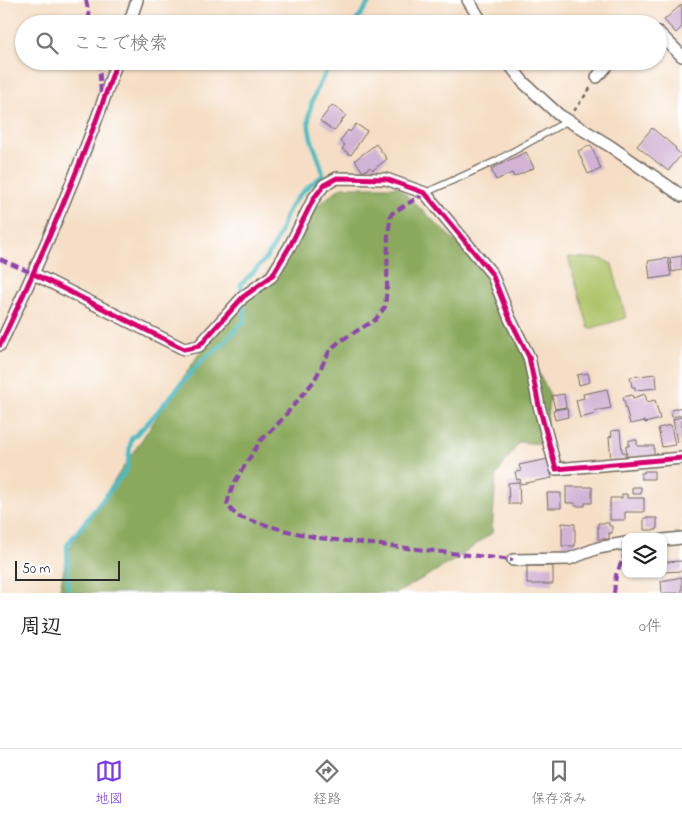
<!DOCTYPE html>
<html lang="ja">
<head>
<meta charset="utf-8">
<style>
	body { margin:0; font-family:"Indie Flower","Klee One",sans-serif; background:#f6f6f6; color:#202124 }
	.controls { position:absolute; right:15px; bottom:15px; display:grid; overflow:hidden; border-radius:10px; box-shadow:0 1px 4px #0004 }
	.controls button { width:45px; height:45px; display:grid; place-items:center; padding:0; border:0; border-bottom:1px solid #e0e0e0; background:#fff; color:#202124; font:25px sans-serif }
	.scale { position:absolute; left:15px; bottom:12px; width:105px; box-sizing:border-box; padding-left:5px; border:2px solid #2b2b2b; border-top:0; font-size:14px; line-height:18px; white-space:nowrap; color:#2b2b2b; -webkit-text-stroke:4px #fff; paint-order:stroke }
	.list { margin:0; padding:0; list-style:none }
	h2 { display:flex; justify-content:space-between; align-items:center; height:65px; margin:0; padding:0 20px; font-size:21px }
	h2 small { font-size:16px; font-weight:400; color:#757577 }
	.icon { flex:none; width:28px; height:28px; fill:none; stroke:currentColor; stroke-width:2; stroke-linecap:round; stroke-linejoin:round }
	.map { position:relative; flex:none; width:682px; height:593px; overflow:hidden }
	.search { position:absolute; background:#fff; box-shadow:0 1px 4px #0004; left:15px; right:15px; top:15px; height:55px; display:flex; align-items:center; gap:12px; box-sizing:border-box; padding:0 18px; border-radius:28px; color:#757577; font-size:19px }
	.sheet { height:155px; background:#fff }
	nav { display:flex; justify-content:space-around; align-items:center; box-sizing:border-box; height:70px; border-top:1px solid #e0e0e0; background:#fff; font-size:14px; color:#757577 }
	nav a { display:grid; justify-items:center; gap:2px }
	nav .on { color:#7c3aed }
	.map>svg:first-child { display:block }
	.green { fill:#adc368; stroke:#6c774a }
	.forest { fill:#8aa95c; stroke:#5a6a44 }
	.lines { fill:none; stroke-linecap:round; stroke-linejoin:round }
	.stream { stroke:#4dbbc3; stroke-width:4.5 }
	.building { fill:#d2b2d5 }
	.lane-casing { stroke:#726a61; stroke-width:8 }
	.street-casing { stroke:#726a61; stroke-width:14 }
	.path { stroke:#726a61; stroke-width:2.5; stroke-dasharray:4 4; stroke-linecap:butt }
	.lane { stroke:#fff; stroke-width:5.5 }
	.street { stroke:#fff; stroke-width:11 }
	.quiet { stroke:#8e44ad; stroke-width:4; stroke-dasharray:8 4; stroke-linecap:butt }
	.cycleway-casing { stroke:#fff; stroke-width:8 }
	.cycleway { stroke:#d6006c; stroke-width:5 }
</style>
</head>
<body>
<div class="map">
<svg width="682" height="593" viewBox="0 0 682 593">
	<rect width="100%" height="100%" fill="#fff"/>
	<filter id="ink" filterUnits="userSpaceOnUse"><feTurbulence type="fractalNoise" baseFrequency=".02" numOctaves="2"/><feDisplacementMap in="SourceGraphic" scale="10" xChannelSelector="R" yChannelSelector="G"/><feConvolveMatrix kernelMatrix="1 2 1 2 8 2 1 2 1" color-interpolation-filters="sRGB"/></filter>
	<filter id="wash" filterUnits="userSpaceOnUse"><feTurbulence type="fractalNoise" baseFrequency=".0096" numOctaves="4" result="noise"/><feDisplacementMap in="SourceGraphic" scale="20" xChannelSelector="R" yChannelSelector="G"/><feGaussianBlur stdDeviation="1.12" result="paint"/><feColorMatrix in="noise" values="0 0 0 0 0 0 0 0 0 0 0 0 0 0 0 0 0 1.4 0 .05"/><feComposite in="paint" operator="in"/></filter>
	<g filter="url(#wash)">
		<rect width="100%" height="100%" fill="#f5dec5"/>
		<path class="green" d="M568 257 602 259 612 264 626 318 589 329Z"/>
		<path class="forest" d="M341 187H398L461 247 492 283 550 395 543 444 519 442 496 476 492 533 455 560 397 593H59L68 550 199 354 254 293 307 214Z"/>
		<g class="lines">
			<path class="stream" d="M354 24 371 0
				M242 295 241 284C252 273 266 261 274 246 283 229 283 214 297 198 304 189 314 182 323 175 321 160 313 148 310 134 304 108 320 83 332 61
				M68 593 67 545 127 469 131 439 146 425 202 360 221 346 245 320 243 301"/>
		</g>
		<g id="blocks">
			<path class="building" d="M682 4V27L676 33 664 20Z
				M332 105 346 115 334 131 320 121Z
				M356 124 367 131 351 155 342 149 345 145 340 141 348 130 350 132Z
				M652 128 676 148 675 149 681 155 668 171 637 146Z
				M376 144 387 159 373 170 370 167 363 172 355 160Z
				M591 145 601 169 588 174 578 151Z
				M526 152 534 168 514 177 512 173 496 180 491 169Z
				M682 256V270L672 272 670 258Z
				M668 258 671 276 650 279 648 261Z
				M588 373 590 382 579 385 577 375Z
				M656 374 657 388 635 390V387H632L630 377Z
				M607 389 611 408 594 411 595 414 580 418 576 400 584 398 583 394Z
				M564 394 566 407 555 409 552 396Z
				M645 394 647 402 655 400 660 419 645 423V421L630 424 623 397 632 395 633 398Z
				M682 407V415L672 417 671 410Z
				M567 408 568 417 555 420 553 410Z
				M682 417V441L677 442 673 419Z
				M671 425 675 445 662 447 658 428Z
				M620 430 622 452H625V459L611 460 609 437 612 436 611 431Z
				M629 440H637V446H654V457H627L626 446H629Z
				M548 459 552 478 521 484 520 479 517 480 515 472 521 471 519 465Z
				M644 471H654V479H641V473H644Z
				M519 482 520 504H509L508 483Z
				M566 487H592V503H585V506H575V503H566Z
				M632 487H641V494H632Z
				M547 493H561V508H548Z
				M622 494H627V498H644V512H625V520H610V498H622Z
				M644 518H657V530H644Z
				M562 523 575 524V546H562Z
				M598 523H609V526H612V533H609V539H598Z
				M682 561V571L663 572V562Z
				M527 566H553V584H527Z
				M682 577V593H662L661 581Z"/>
		</g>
	</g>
	<g filter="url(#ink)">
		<use href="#blocks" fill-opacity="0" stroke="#726a61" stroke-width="1"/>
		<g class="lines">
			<g class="lane-casing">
				<path id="lane" d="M425 193 496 161 569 120"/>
			</g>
			<g class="street-casing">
				<path id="street" d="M468 0 483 24
					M129 24 137 0
					M658 32 682 56
					M507 61 523 82 559 115 610 146 682 196
					M597 77 611 61
					M34 274 184 349 199 346 243 297 272 276 290 246 314 198 324 185 337 178 386 179 425 193 492 274 510 319 529 357 539 406 556 469 682 458
					M0 345C44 252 85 158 117 61
					M663 540 682 538
					M513 560 569 559 598 548 626 543"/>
			</g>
			<path class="path" d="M574 111 591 87"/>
			<use href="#lane" class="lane"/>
			<use href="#street" class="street"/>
			<path class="quiet" d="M86 0 91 24
				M99 61 101 96
				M425 193 391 214 388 234 387 286 385 307 375 320 340 341 330 350 314 381 277 425 260 441 233 485 227 504 232 511 239 517 283 530 319 538 513 560
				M0 259 34 274
				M614 593 616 575 624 556V543"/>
			<g class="cycleway-casing">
				<path id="cycleway" d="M34 274 184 349 199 346 243 297 272 276 290 246 314 198 324 185 337 178 386 179 425 193 492 274 510 319 529 357 539 406 556 469 682 458
					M0 345C44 252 85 158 117 61"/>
			</g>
			<use href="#cycleway" class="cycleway"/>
		</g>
	</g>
</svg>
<div class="controls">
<button><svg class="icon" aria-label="layers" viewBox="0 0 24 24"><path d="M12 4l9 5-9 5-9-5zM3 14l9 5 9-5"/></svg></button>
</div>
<div class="scale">50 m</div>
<div class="search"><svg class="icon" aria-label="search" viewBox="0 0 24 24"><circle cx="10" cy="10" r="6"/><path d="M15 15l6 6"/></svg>ここで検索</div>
</div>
<section class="sheet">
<h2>周辺<small>0件</small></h2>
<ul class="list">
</ul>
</section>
<nav>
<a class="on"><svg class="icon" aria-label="map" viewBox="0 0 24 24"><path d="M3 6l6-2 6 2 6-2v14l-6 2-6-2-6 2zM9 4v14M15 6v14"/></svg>地図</a>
<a><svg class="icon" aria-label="directions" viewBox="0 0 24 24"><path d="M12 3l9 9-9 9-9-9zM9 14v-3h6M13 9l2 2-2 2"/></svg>経路</a>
<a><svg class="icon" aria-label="saved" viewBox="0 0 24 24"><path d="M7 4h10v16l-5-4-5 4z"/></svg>保存済み</a>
</nav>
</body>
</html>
